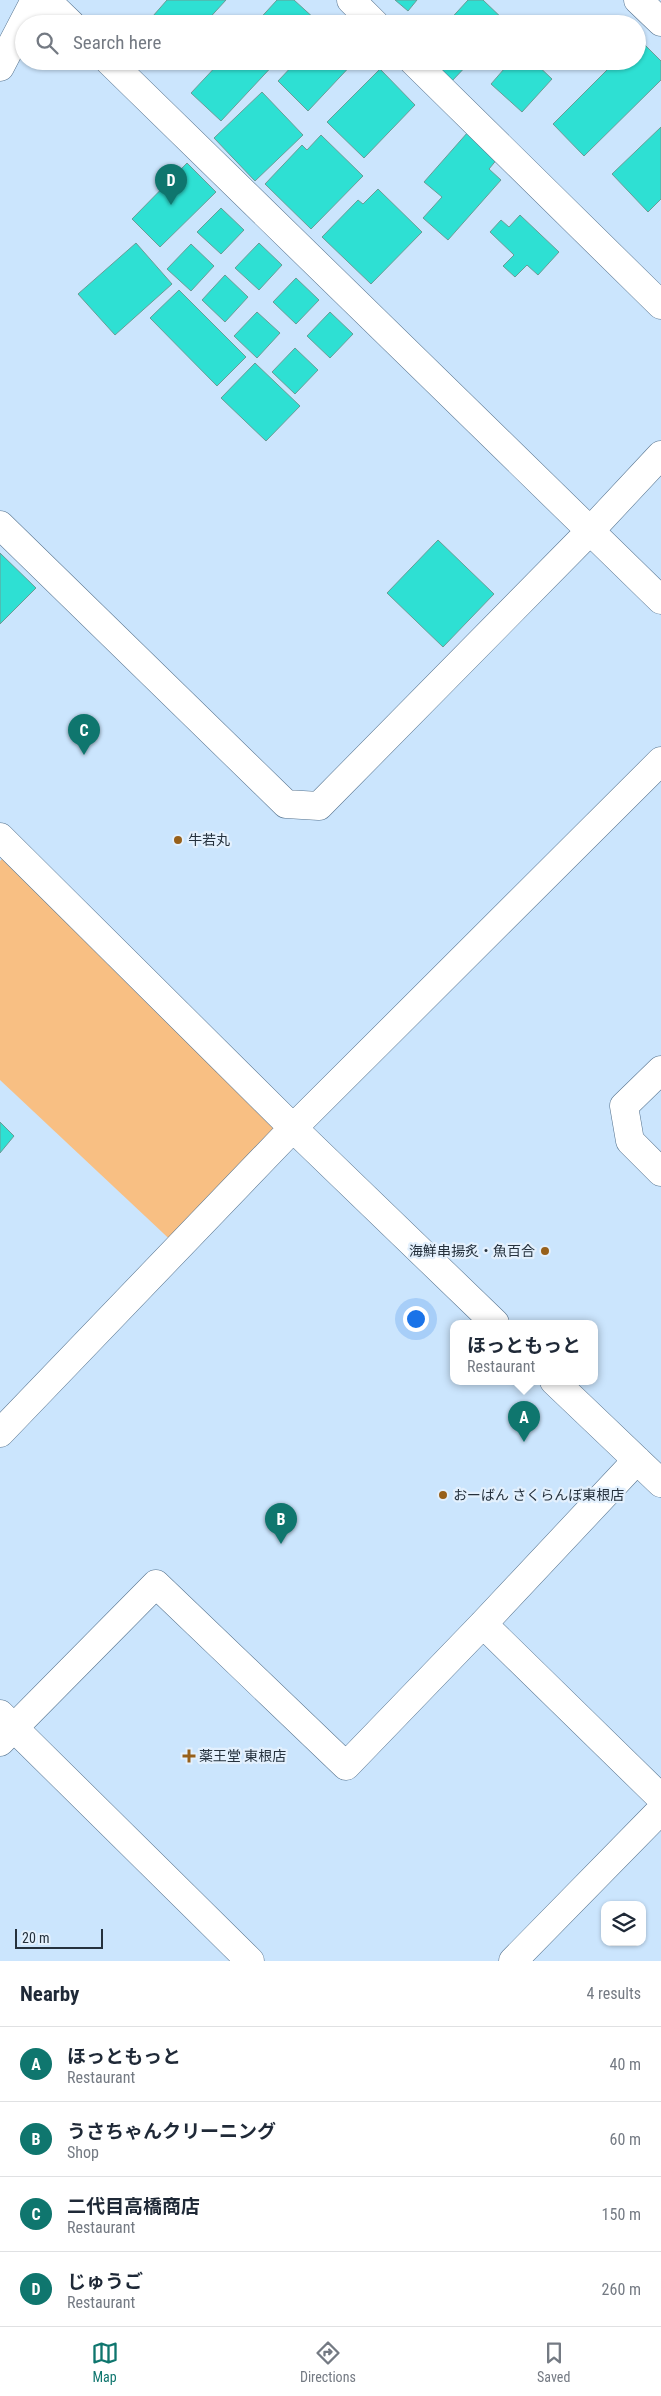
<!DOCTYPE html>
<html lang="en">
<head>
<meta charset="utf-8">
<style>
	body { margin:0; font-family:"Roboto Condensed","Noto Sans JP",sans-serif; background:#f6f6f7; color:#1f2937 }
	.controls { position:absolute; right:15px; bottom:15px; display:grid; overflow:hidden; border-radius:10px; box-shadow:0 1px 4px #0004 }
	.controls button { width:45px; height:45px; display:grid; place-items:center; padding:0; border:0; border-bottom:1px solid #e0e1e3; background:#fff; color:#1f2937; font:25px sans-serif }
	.scale { position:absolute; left:15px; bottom:12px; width:88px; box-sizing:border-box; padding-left:5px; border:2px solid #25313d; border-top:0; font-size:14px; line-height:18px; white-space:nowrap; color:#25313d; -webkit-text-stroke:4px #e3f0fd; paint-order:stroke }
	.you { position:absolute; left:415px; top:1318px; width:18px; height:18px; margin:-12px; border:4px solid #fff; border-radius:50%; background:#1a73e8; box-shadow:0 0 0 8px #1a73e833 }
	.badge { display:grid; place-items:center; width:32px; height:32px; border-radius:50%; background:#0f766e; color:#fff; font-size:16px; font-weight:700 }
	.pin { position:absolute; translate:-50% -41px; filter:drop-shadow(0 1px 2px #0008) }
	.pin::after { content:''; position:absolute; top:26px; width:18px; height:15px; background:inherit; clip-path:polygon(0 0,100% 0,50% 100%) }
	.popup { position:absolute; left:450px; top:1320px; width:148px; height:65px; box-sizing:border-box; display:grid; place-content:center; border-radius:10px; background:#fff; filter:drop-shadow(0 1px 4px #0005); font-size:16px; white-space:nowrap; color:#747a83 }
	.popup b { font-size:19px; color:#1f2937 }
	.popup::after { content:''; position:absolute; left:50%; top:100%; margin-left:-10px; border:10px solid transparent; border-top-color:#fff }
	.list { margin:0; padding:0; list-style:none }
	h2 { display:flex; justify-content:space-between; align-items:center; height:65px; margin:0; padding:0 20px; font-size:21px }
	h2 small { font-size:16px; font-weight:400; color:#747a83 }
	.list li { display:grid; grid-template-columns:32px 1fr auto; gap:15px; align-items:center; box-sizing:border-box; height:75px; padding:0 20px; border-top:1px solid #e0e1e3 }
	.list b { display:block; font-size:19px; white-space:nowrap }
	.list p { margin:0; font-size:16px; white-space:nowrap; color:#747a83 }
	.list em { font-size:16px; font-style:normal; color:#747a83 }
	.icon { flex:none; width:28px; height:28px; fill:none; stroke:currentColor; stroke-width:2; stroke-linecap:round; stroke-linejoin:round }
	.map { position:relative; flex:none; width:661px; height:1961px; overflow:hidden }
	.search { position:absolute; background:#fff; box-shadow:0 1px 4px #0004; left:15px; right:15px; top:15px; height:55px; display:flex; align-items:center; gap:12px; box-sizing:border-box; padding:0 18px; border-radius:28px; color:#747a83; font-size:19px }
	.sheet { height:365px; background:#fff }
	nav { display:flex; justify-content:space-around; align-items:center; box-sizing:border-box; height:70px; border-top:1px solid #e0e1e3; background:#fff; font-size:14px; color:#747a83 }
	nav a { display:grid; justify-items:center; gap:2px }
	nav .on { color:#0f766e }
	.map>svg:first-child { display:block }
	.green { fill:#f8bf83 }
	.building { fill:#2ee0d3; stroke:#6a9c96 }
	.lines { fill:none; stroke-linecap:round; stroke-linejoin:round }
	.minor-casing { stroke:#56738e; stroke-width:29 }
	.minor { stroke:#fff; stroke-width:28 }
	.poi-dot { fill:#97601a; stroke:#e3f0fd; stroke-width:2 }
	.labels { text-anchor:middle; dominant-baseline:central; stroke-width:4.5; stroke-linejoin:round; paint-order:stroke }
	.poi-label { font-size:14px; fill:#25313d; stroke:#e3f0fd; text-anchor:start }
</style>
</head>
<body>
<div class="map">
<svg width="661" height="1961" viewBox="0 0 661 1961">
	<rect width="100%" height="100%" fill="#cbe5fd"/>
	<path class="green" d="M12 848 293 1128 179 1248 0 1080V861Z"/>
	<path class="building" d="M167 0H226L204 24H146Z
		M277 0H294L316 20 312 24H255Z
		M395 0H417L408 11Z
		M468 0H483L507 23 446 24Z
		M341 15 350 24H333Z
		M639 39 661 61V80L584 156 553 124 616 61H637Z
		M221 61H277L221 121 191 93Z
		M297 61H355L308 111 278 81Z
		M430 61H471L451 82Z
		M511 61H533L552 79 522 112 491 84Z
		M380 69 415 105 364 158 327 122Z
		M262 92 303 135 255 181 214 138Z
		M661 127V199L648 212 612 174Z
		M468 132 498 158 489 169 501 180 448 240 423 218 442 197 424 182Z
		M321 135 363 176 311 229 265 184 302 145 307 150Z
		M187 163 216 192 160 247 132 219Z
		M378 189 422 232 371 284 322 237 358 200 363 204Z
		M221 208 244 230 221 254 197 232Z
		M520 215 559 252 538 275 527 265 515 277 503 266 514 255 490 232 501 220 509 227Z
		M136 243 172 284 115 335 78 294Z
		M259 243 282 265 259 290 235 268Z
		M191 244 214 266 191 291 167 269Z
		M225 275 248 297 225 322 202 300Z
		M296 278 319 300 296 324 273 302Z
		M179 290 246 357 217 386 150 318Z
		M257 312 280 333 257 358 234 336Z
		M330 312 353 334 330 358 307 336Z
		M295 348 318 370 295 394 272 372Z
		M255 363 300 406 266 441 221 398Z
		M438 540 494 594 443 647 387 593Z
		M0 553 36 588 0 624Z
		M0 1122 14 1136 0 1153Z"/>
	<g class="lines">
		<g class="minor-casing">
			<path id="minor" d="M46 0 71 24
				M351 0 375 24
				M638 0 661 22
				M109 61 661 600
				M413 61 661 305
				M0 67 35 0
				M0 525 286 804 319 806 590 531 661 455
				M0 837 293 1128 495 1323
				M661 1070 624 1106 630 1141 661 1172
				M554 1381 661 1483
				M0 1433 293 1128 661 761
				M483 1624 661 1798
				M0 1714 250 1961
				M0 1742 156 1584 346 1766 483 1624 637 1460
				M513 1961 661 1810"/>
		</g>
		<use href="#minor" class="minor"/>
	</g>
	<g class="poi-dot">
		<circle cx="178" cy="840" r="5"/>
		<circle cx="545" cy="1251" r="5"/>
		<circle cx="443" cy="1495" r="5"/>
		<path d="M186.5 1748.5h5v5h5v5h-5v5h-5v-5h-5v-5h5z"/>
	</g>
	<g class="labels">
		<g class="poi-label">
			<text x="188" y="840">牛若丸</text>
			<text x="535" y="1251" text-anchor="end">海鮮串揚炙・魚百合</text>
			<text x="453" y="1495">おーばん さくらんぼ東根店</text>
			<text x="199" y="1756">薬王堂 東根店</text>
		</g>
	</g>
</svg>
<div class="controls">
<button><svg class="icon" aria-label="layers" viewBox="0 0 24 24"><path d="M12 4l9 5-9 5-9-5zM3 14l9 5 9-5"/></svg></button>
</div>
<div class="scale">20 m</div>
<div class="you"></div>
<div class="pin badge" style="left:524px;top:1442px">A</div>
<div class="popup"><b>ほっともっと</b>Restaurant</div>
<div class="pin badge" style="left:281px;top:1544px">B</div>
<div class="pin badge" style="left:84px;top:755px">C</div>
<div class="pin badge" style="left:171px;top:205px">D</div>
<div class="search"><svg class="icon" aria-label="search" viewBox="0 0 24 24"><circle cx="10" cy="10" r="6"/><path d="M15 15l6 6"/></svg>Search here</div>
</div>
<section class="sheet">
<h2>Nearby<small>4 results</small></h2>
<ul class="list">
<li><span class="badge">A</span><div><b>ほっともっと</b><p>Restaurant</p></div><em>40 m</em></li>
<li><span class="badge">B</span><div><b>うさちゃんクリーニング</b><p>Shop</p></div><em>60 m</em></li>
<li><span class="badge">C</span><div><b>二代目高橋商店</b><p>Restaurant</p></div><em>150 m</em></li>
<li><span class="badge">D</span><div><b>じゅうご</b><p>Restaurant</p></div><em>260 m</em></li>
</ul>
</section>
<nav>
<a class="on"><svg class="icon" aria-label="map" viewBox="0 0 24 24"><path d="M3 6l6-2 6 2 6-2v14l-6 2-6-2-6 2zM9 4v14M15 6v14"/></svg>Map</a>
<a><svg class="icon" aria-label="directions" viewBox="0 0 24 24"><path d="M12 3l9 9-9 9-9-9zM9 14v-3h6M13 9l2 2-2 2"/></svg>Directions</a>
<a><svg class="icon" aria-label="saved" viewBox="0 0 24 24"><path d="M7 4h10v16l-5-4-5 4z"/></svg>Saved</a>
</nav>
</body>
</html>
